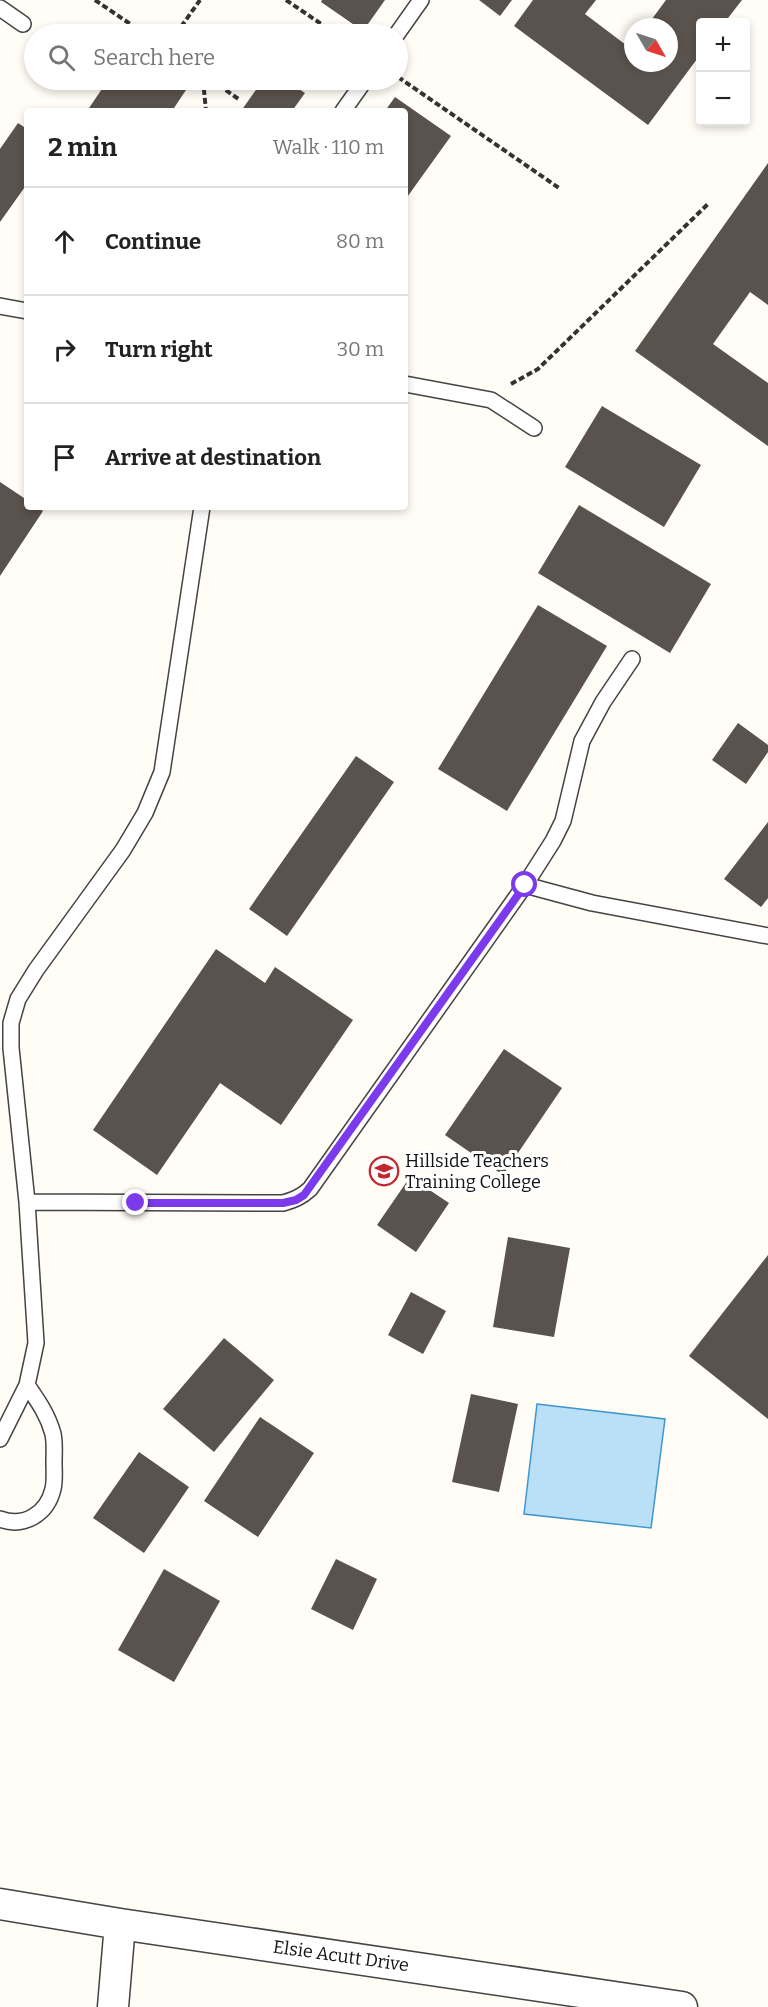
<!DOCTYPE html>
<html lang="en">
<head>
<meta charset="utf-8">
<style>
	body { margin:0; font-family:Bitter,serif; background:#f6f6f6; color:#222 }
	.controls { position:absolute; right:18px; top:18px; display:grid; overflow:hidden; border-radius:6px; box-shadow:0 3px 9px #0003 }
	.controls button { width:54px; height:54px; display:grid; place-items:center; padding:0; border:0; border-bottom:2px solid #e0e0e0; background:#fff; color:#222; font:30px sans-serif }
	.compass { position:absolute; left:624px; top:18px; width:54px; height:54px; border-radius:50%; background:#fff; box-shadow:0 3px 9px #0003; rotate:129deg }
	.stop { position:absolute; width:18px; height:18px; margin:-14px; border:4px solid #7c3aed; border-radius:50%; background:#fff }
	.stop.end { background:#7c3aed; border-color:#fff; box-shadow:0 2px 6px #0008 }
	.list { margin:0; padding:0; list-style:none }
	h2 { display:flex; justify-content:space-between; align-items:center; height:78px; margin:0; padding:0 24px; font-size:26px }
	h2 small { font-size:20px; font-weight:400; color:#767676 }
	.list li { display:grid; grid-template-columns:39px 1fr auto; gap:18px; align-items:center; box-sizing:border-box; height:108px; padding:0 24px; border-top:2px solid #e0e0e0 }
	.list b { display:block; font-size:22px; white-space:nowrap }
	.list em { font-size:20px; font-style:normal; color:#767676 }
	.icon { flex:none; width:33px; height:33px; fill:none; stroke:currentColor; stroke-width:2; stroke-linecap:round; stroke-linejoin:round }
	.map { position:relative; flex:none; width:768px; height:2007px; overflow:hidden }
	.search { position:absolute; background:#fff; box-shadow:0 3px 9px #0003; left:24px; top:24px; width:384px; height:66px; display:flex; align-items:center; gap:15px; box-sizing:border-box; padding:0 21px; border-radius:33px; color:#767676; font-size:22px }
	.panel { position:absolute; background:#fff; box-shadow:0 3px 9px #0003; left:24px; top:108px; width:384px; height:402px; border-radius:6px }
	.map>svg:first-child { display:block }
	.water { fill:#b9e0f7; stroke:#3f96cf; stroke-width:1.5 }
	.building { fill:#5a524d }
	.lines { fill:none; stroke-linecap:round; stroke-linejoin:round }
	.lane-casing { stroke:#444; stroke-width:18 }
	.street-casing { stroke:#444; stroke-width:33 }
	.path { stroke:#333; stroke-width:4; stroke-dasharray:6 3; stroke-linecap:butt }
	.lane { stroke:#fff; stroke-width:15 }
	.street { stroke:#fff; stroke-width:30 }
	.route { stroke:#7c3aed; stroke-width:8 }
	.labels { text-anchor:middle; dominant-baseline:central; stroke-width:6; stroke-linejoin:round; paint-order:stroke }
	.poi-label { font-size:18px; fill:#111; stroke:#fff; text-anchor:start }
	.street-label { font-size:18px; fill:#111; stroke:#fff }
</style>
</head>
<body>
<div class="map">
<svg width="768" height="2007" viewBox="0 0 768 2007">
	<rect width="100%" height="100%" fill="#fffdf5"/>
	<path class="water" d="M537 1404 665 1419 651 1528 524 1514Z"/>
	<path class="building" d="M322 0H385L363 31 321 2Z
		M479 0H512L500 16Z
		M533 0H596L585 14 630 48 633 44V63H669V27H646L666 0H742L725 22H700V55L648 125 514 26Z
		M108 80H170L186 90 172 111H87Z
		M263 80H285L305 93 292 111H241Z
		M395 97 451 136 405 200V111H385Z
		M18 123 27 129V184L0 222V149Z
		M768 163V305L750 292 713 344 768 383V446L635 351Z
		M602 406 701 465 664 527 565 467Z
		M0 482 27 500V507H37L43 511 0 576Z
		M579 505 711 584 670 653 538 573Z
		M538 605 607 646 507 811 438 769Z
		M738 723 768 745V752L746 784 712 760Z
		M356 756 394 782 287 936 249 909Z
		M768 822V898L761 907 724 879Z
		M216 949 265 983 275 967 353 1020 281 1125 220 1083 157 1175 93 1130Z
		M504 1049 562 1088 503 1175 445 1135Z
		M410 1177 449 1203 416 1252 377 1225Z
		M508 1237 570 1248 554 1337 493 1327Z
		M768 1255V1419L689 1356Z
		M411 1292 446 1311 423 1354 388 1335Z
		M224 1338 274 1380 214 1452 163 1409Z
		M471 1394 518 1404 499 1492 452 1482Z
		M260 1417 314 1453 258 1537 204 1501Z
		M139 1452 189 1487 144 1553 93 1518Z
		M336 1559 377 1579 353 1630 311 1609Z
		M164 1569 220 1601 174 1682 118 1650Z"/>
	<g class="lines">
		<g class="lane-casing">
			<path id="lane" d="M0 8 23 24
				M397 34 421 0
				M343 111 365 80
				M0 306 27 311
				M405 384 491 400 534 428
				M525 885 592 903 768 936
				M27 1202 283 1203C294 1200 301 1197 310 1189L525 885 553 841 563 821 582 741 603 702 632 659
				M0 1439 27 1385 36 1343 27 1202 11 1048V1023L18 999 36 970 123 850 145 813 162 772 202 507
				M0 1519C24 1528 47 1514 53 1489 55 1481 54 1471 54 1462 54 1453 55 1443 53 1434 48 1415 38 1401 27 1385"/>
		</g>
		<g class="street-casing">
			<path id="street" d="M0 1904 120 1924 682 2007
				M113 2007 120 1924"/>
		</g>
		<path class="path" d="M95 0 145 34
			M286 0 336 34
			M176 34 200 0
			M398 77 559 188
			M203 80 206 111
			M211 80 240 100
			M511 384 538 369 709 203"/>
		<use href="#lane" class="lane"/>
		<use href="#street" class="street"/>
	</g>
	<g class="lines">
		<path class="route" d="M136 1203H283L296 1200 304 1195 525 885"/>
	</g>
	<defs>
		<g id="university-ring" transform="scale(1.5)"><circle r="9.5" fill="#fff" stroke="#c4262e" stroke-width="1.5"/><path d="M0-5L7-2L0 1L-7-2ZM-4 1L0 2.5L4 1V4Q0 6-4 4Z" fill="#c4262e"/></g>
	</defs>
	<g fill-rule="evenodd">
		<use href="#university-ring" x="384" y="1171"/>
	</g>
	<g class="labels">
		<g class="poi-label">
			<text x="405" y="1161">Hillside Teachers<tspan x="405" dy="21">Training College</tspan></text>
		</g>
		<g class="street-label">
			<text transform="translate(341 1956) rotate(8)">Elsie Acutt Drive</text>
		</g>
	</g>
</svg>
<div class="controls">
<button>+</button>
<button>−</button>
</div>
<svg class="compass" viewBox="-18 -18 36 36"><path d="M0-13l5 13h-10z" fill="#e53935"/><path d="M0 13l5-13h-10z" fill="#767676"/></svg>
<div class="stop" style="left:525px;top:885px"></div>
<div class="stop end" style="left:136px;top:1203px"></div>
<div class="search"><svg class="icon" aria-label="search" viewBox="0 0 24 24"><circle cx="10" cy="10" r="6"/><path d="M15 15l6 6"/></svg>Search here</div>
<section class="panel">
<h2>2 min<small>Walk · 110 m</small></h2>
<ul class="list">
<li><svg class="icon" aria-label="ahead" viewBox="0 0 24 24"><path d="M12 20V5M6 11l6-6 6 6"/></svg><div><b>Continue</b></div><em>80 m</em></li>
<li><svg class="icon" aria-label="right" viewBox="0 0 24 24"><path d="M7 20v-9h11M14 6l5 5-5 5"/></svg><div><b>Turn right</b></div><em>30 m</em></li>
<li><svg class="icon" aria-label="arrive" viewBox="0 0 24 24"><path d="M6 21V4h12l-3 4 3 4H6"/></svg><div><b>Arrive at destination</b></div></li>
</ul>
</section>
</div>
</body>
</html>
